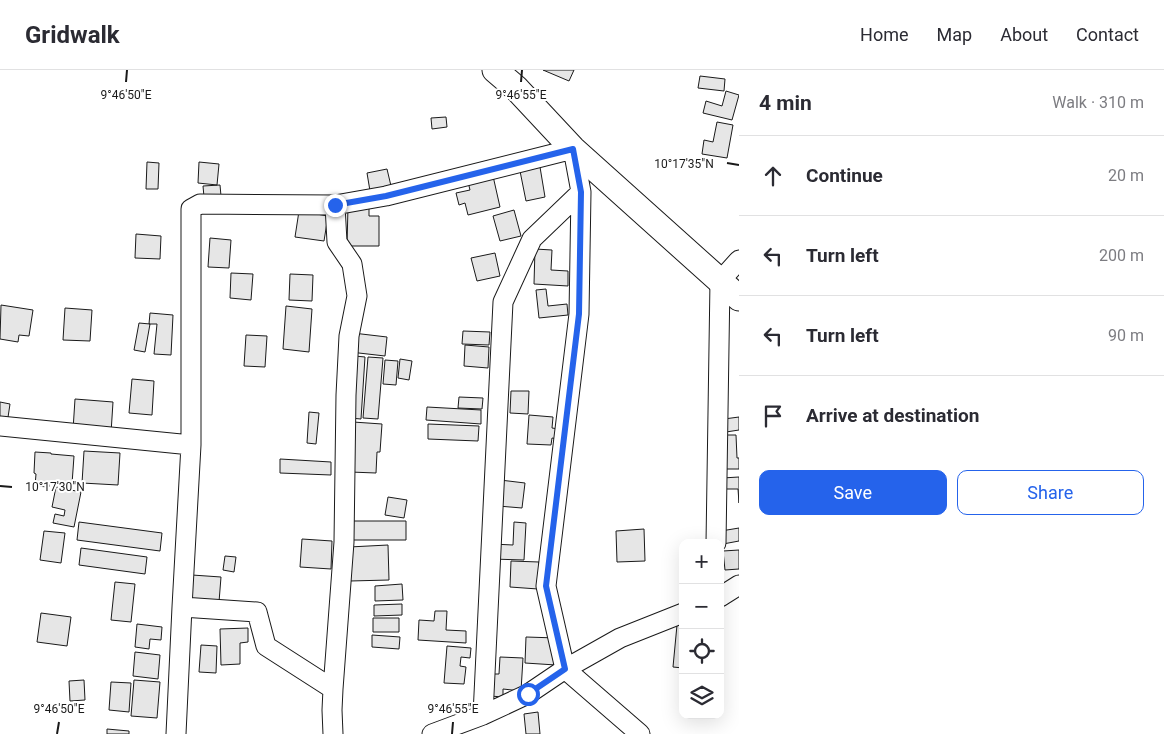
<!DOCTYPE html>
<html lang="en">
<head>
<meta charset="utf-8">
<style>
	body { margin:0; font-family:Roboto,sans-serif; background:#f2f2f3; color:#2b2b33 }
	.controls { position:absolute; right:15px; bottom:15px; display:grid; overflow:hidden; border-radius:10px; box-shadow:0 5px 20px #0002 }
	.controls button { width:45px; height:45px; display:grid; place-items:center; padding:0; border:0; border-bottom:1px solid #e1e1e2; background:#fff; color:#2b2b33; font:25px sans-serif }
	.stop { position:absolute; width:15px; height:15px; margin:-11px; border:4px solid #2563eb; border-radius:50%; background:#fff }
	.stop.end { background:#2563eb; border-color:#fff; box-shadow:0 1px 5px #0008 }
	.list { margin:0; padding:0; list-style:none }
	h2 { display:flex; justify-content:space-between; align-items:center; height:65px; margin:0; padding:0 20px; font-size:21px }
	h2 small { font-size:16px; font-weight:400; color:#7c7c81 }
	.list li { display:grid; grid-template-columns:32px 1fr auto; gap:15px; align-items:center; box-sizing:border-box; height:80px; padding:0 20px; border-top:1px solid #e1e1e2 }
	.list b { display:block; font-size:19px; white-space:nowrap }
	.list em { font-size:16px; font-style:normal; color:#7c7c81 }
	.actions { display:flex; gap:10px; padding:15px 20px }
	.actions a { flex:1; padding:11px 0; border:1px solid #2563eb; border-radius:10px; text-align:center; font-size:18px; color:#2563eb }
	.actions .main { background:#2563eb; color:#fff }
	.icon { flex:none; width:28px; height:28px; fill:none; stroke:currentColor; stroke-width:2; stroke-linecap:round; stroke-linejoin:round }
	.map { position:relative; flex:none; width:739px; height:664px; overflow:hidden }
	header { display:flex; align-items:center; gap:30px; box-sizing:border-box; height:70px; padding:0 25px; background:#fff; border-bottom:1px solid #e1e1e2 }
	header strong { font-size:24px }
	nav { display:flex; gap:28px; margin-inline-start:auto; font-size:18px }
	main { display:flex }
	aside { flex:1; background:#fff }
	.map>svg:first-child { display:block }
	.building { fill:#e6e6e6; stroke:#1a1a1a }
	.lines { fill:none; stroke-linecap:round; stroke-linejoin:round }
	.minor-casing { stroke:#1a1a1a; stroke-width:21 }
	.major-casing { stroke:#1a1a1a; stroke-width:27 }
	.minor { stroke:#fff; stroke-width:19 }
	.major { stroke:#fff; stroke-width:25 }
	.route { stroke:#2563eb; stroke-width:6 }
	.ticks { fill:none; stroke:#1a1a1a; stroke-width:2 }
	.ticks-label { font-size:12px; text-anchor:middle; fill:#1a1a1a; stroke:#fff; stroke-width:4; stroke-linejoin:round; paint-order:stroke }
</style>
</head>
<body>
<header>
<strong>Gridwalk</strong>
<nav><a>Home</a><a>Map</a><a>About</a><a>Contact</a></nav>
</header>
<main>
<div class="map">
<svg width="739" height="664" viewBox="0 0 739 664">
	<rect width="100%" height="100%" fill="#fff"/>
	<path class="building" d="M543 0H574L569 11Z
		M700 6 725 9 724 21 698 18Z
		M726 21 739 25 732 50 703 43 706 31 722 36Z
		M446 47 447 57 432 59 431 48Z
		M717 52 733 55 727 88 702 84 704 70 713 72Z
		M147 92 159 93 158 119H146Z
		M199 92 219 94 217 115 198 113Z
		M540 97 545 127 526 131 520 101Z
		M387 99 391 116 370 121 367 103Z
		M493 106 500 137 468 145 465 133 459 135 456 123 470 120 468 112Z
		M220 115 221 126 204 127 203 116Z
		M348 136H369V146H379V176H347Z
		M514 140 521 166 500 171 493 146Z
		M299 141 328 146 324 171 295 167Z
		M136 164 161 166 160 189 135 188Z
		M210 168 231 170 229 198 208 197Z
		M535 179 552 180 551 200 568 201V216L534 214Z
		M495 183 500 206 477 211 471 188Z
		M231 203 253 204 251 230 230 228Z
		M290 204 313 205 312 231 289 230Z
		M546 219 548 236 567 234 568 245 539 248 536 220Z
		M1 235 33 240 29 266 19 265 18 272 0 269Z
		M286 236 312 239 309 282 283 279Z
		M65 238 92 240 90 271 63 270Z
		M150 243 173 245 171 285 154 284 157 254H149Z
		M139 253 150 254 145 282 134 280Z
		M463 261 490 262 489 275 462 274Z
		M353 263 387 267 385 286 350 282Z
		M246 265 267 266 265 297 244 296Z
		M465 275 489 277 488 298 464 296Z
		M355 286 365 287 361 349 350 348Z
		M368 287 383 288 378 349 363 348Z
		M400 289 412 291 409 310 398 308Z
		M385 290 398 291 396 315 383 314Z
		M132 309 154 311 152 345 129 343Z
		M511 321H529L528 344 510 343Z
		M459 327 483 328 482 339 458 338Z
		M75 329 113 332 111 363 73 360Z
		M0 332 10 334 7 354 0 353Z
		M427 337 481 340V354L426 350Z
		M309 342 319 343 316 374 307 373Z
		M529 345 553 347 552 358 559 359 558 369 552 368 551 375 527 374Z
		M739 347V360L726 362 724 349Z
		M353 352 382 354 380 382H377L376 403 350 402Z
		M428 354 479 356 478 371 428 369Z
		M723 365H736L737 388H739V399H724Z
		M84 381 120 383 118 415 82 413Z
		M35 382 51 383V384L74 386 72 414 50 412 49 417 35 416 36 404 34 403Z
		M280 389 331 392V405L280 403Z
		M739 407V433L738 419H722V408Z
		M500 410 525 413 522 438 498 436Z
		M56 417 81 422 74 457 53 453 55 444 64 446 65 440 52 437Z
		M388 427 407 430 404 448 385 445Z
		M351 451H406V470H351Z
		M79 452 162 463 160 481 77 470Z
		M514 452 526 453 524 490 492 489V474L513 475Z
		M739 458V471L723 474 721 461Z
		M644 459 645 491 617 492 616 461Z
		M44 461 65 463 61 493 40 490Z
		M302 469 332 471 331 499 300 497Z
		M388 475 389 510 350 511 349 477Z
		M81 478 147 487 145 504 79 495Z
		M739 480V499L725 500 723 481Z
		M225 486 236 487 234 502 223 500Z
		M511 491 539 492 538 519 510 517Z
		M192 505 221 507 219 532 190 530Z
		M115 512 135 514 131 552 111 550Z
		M402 514 403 530 375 531V516Z
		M402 534V545L374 546V535Z
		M435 541H447L446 560 466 561V573L418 570 419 550 434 551Z
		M41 543 71 547 67 576 37 572Z
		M373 548H399V562H373Z
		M137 554 162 557 161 570 150 569 149 579 135 577Z
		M677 555 683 556V598L673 597Z
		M248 558V572L240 573V594L221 595 220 559Z
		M372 565 400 567 399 579 372 577Z
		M526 567 557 568 556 595 525 593Z
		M201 575 217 576 216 603 199 602Z
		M447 576 471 578 470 588 461 587 460 596 466 597 464 614 444 613Z
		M135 582 160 585 158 609 133 606Z
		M500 587 523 588 521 621 503 619V627L490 626 491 604H499Z
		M84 610 85 630 70 631 69 611Z
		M134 610 160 612 157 648 131 646Z
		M111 612 131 613 129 642 109 640Z
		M538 642 540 664H526L524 644Z
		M107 659 129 661V664H107Z"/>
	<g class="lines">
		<g class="minor-casing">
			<path id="minor" d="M0 356 191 375
				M716 473 720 211 739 190
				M720 527 739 515
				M182 537 191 375V139L200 134 335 135 386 126 573 79 581 122 579 244 546 516 565 599 640 664
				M333 619 344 472 346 325 349 266 357 226 352 194 337 172 335 135
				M483 645 503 232 532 169 581 122
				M176 664 182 537 257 542 266 576 333 619 332 640 333 664
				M432 664 483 645 528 624 565 599 620 568 683 543"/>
		</g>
		<g class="major-casing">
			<path id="major" d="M495 0 516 18 573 79 739 228"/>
		</g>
		<use href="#minor" class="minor"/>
		<use href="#major" class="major"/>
	</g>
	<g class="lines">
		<path class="route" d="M335 135 386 126 573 79 581 122 579 244 546 516 565 599 528 624"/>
	</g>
	<path class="ticks" d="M126 12 127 0M521 12 522 0M727 93 739 95M0 416 12 417M57 664 59 652M452 664 453 652"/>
	<g class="ticks-label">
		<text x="126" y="29">9°46'50"E</text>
		<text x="521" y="29">9°46'55"E</text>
		<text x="684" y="98">10°17'35"N</text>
		<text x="55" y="421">10°17'30"N</text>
		<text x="59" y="643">9°46'50"E</text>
		<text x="453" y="643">9°46'55"E</text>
	</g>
</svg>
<div class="controls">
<button>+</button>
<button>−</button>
<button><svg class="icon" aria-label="locate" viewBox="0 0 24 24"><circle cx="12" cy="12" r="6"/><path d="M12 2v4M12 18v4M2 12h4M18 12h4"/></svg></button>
<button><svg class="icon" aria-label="layers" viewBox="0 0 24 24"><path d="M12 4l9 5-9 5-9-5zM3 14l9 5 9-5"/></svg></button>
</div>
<div class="stop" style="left:528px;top:624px"></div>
<div class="stop end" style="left:335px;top:135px"></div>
</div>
<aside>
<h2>4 min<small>Walk · 310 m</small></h2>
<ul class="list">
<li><svg class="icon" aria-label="ahead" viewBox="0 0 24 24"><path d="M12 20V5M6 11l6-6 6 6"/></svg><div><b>Continue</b></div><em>20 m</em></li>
<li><svg class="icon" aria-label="left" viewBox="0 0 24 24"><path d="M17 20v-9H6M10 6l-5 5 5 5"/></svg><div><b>Turn left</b></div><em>200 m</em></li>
<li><svg class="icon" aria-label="left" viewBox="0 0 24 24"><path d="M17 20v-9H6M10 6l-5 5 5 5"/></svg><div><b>Turn left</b></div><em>90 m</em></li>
<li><svg class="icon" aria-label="arrive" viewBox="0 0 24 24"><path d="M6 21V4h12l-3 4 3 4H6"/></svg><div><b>Arrive at destination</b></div></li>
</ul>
<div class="actions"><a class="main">Save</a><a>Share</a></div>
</aside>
</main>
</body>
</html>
